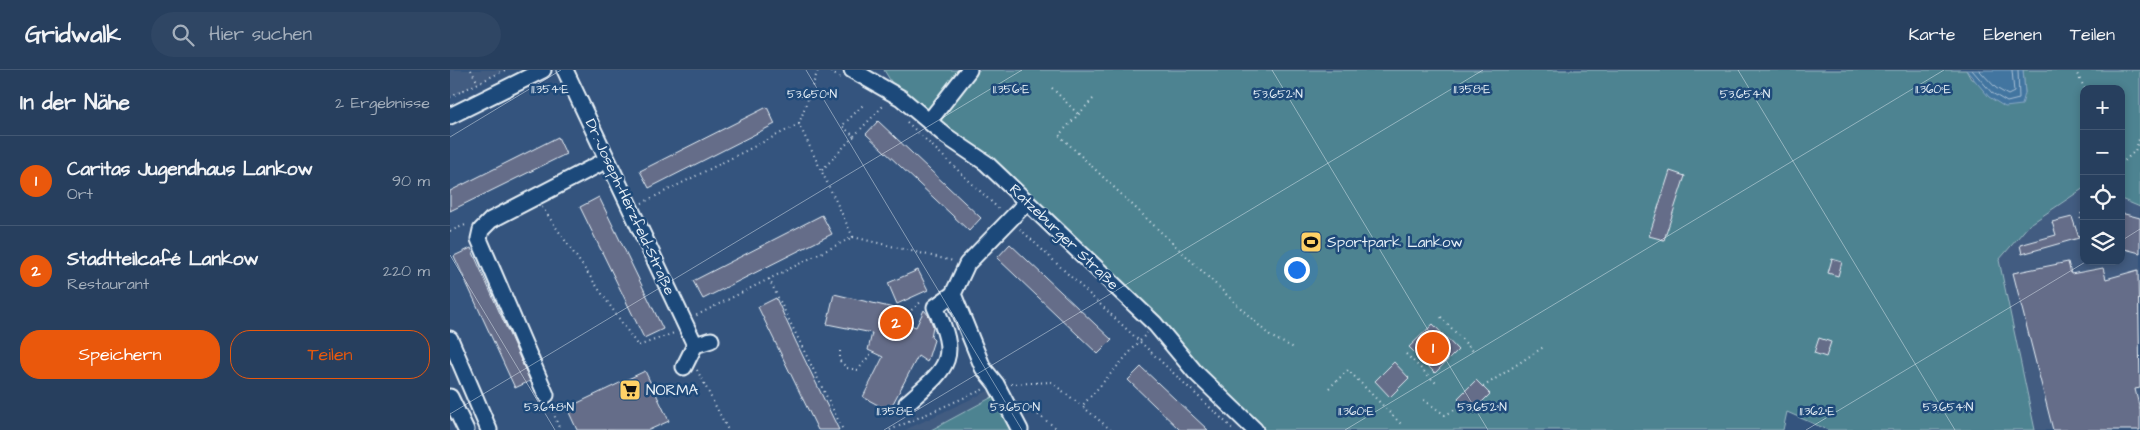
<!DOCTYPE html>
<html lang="de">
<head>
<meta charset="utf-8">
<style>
	body { margin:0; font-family:"Architects Daughter",sans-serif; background:#2f4664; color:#f1f3f6 }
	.controls { position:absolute; right:15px; top:15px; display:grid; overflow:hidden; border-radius:10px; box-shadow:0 2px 8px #0003 }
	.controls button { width:45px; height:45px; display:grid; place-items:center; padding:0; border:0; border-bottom:1px solid #435873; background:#273f5e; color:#f1f3f6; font:25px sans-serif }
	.you { position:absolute; left:846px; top:199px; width:18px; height:18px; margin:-12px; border:4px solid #fff; border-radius:50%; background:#1a73e8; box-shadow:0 0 0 8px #1a73e833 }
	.badge { display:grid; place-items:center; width:32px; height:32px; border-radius:50%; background:#ea580c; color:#fff; font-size:16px; font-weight:700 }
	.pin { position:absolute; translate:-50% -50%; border:2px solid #fff; box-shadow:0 1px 5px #0006 }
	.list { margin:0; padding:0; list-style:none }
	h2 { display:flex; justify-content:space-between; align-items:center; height:65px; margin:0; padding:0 20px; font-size:21px }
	h2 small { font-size:16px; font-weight:400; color:#a4afbc }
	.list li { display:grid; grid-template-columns:32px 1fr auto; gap:15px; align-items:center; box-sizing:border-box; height:90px; padding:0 20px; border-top:1px solid #435873 }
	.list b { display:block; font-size:19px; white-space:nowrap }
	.list p { margin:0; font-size:16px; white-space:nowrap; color:#a4afbc }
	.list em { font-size:16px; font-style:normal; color:#a4afbc }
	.actions { display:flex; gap:10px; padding:15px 20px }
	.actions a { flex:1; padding:11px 0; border:1px solid #ea580c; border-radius:20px; text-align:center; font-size:18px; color:#ea580c }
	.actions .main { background:#ea580c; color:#fff }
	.icon { flex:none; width:28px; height:28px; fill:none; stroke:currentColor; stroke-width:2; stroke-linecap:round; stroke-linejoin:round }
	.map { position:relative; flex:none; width:1690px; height:360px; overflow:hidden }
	header { display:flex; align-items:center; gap:30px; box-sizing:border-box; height:70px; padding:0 25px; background:#273f5e; border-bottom:1px solid #435873 }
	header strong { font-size:24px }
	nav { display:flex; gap:28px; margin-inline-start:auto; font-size:18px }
	.search { width:350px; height:45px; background:#2f4664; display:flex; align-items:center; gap:12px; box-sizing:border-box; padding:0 18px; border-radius:28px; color:#a4afbc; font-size:19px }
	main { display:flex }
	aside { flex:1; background:#273f5e }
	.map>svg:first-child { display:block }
	.built { fill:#435c81 }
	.green { fill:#4e8391; stroke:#9bbac4 }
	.water { fill:#4375a0; stroke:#85a7c3 }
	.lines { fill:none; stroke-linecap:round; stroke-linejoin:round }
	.shore { stroke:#a6bfd5; stroke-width:1 }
	.building { fill:#656d89; stroke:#e8f1f8 }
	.minor-casing { stroke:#e8f1f8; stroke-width:19 }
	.path { stroke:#e8f1f8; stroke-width:2; stroke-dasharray:1 4; stroke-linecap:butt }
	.minor { stroke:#1f4a7a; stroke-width:15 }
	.ticks { fill:none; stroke:#e8f1f8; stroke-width:1; stroke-opacity:0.45 }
	.labels { text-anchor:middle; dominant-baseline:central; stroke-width:5; stroke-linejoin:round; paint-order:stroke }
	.street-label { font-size:15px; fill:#e8f1f8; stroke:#1f4a7a }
	.poi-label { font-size:15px; fill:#e8f1f8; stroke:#1f4a7a; text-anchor:start }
	.ticks-label { font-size:12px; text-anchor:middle; fill:#e8f1f8; stroke:#1f4a7a; stroke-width:5; stroke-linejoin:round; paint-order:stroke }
</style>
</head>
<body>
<header>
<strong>Gridwalk</strong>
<div class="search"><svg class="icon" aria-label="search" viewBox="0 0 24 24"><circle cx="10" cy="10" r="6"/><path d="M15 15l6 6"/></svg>Hier suchen</div>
<nav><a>Karte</a><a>Ebenen</a><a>Teilen</a></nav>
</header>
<main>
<aside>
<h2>In der Nähe<small>2 Ergebnisse</small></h2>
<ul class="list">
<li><span class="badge">1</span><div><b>Caritas Jugendhaus Lankow</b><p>Ort</p></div><em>90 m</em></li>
<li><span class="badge">2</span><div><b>Stadtteilcafé Lankow</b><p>Restaurant</p></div><em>220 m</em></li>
</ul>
<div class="actions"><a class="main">Speichern</a><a>Teilen</a></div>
</aside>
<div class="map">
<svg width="1690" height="360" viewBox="0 0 1690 360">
	<rect width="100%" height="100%" fill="#34547e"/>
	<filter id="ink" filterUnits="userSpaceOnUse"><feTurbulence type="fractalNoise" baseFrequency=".02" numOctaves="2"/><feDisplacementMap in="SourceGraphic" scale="10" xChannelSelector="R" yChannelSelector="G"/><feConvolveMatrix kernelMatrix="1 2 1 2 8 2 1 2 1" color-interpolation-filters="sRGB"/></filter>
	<g filter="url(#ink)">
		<path class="built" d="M0 0H55L0 27Z
			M1634 118V191H1671V129L1690 137V360H1585L1549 189 1579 155Z
			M547 317 567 360H455Z"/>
		<path class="green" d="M434 0H1516L1521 9 1575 23 1573 0H1690V137L1671 129V19H1634V118L1579 155 1549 190 1585 360H1378L1337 342 1333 360H805L577 132 451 28Z
			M546 325 563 360H481Z"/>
		<path class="water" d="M1516 0H1573L1575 23 1572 35 1555 37 1539 27Z"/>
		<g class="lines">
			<path class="shore" d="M1522 0 1542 23 1557 32 1569 29 1568 0
				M1529 0 1546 18 1558 25 1564 22 1562 0"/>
		</g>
		<path class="building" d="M317 37 325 54 199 118 190 101Z
			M428 51 531 148 519 161 416 64Z
			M108 67 116 84 0 141V121Z
			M1220 101 1235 106 1214 170 1199 166Z
			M149 127 213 259 194 268 130 137Z
			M1671 143 1690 148V183L1671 178Z
			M372 145 382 164 253 229 243 211Z
			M1622 147 1629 168 1572 184 1570 175 1606 165 1602 152Z
			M560 174 662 270 648 284 547 188Z
			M21 178 80 311 65 318 4 186Z
			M1382 189 1392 192 1388 206 1378 203Z
			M1618 192 1621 204 1653 198 1656 209 1688 200 1690 318 1685 319 1690 340V360H1603L1563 203Z
			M468 200 478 220 447 234 438 213Z
			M384 224 448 239 432 245 466 257 474 240 479 246 483 256 481 267 484 270 477 292 468 286 439 341 413 327 433 287 418 280 422 263 377 254Z
			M326 228 346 272 389 360H368L308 237Z
			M983 254 1008 280 985 303 959 277Z
			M1369 268 1381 272 1376 287 1364 283Z
			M944 292 959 308 940 327 925 311Z
			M691 297 726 330 758 360H730L678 310Z
			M195 301 219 351 199 360H127L117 338Z
			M1026 310 1040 324 1022 342 1008 328Z"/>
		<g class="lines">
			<g class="minor-casing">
				<path id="minor" d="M115 0 245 275
					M402 0 451 28 496 66 536 93 705 254 745 302 805 360
					M0 46 93 0
					M480 50 519 0
					M0 269 39 360
					M234 297 245 275 261 270
					M96 325 29 169 31 160 41 150 157 90
					M0 327 16 360
					M457 333C498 297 510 290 485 237L503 224
					M570 360 546 314 533 298 503 224 517 194 577 132"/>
			</g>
			<path class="path" d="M21 0 28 13
				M376 0 391 8
				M1625 0 1635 19
				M602 18 628 44
				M0 27 55 0
				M643 29 609 65 820 266 844 278
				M457 52 550 140
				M349 54 368 0
				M404 66 435 34
				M1671 94 1685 81 1690 66
				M372 100 404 66 392 56 414 34
				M192 133 349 54 403 167 245 246
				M92 137 188 276 224 263
				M1634 139 1630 146 1634 165
				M570 159 784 360
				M0 161 18 154
				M403 167 503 191
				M319 209 393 360
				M444 247H453L472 231
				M991 247 1023 281
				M390 281V291L397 298 408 300 422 282
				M956 284 988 315
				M247 300 278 360
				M561 314 601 312 632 336
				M1033 317 1095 276
				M879 318 898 300 951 354
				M974 330 995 345 1014 335
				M572 333 609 360
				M101 337 110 360
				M440 360 534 319
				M661 360 632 336 697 263"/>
			<use href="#minor" class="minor"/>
		</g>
	</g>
	<path class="ticks" d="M356 0 572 360M822 0 1038 360M1288 0 1505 360M0 67 111 0M1671 171 1690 159M0 185 105 360M0 344 572 0M434 360 1033 0M895 360 1494 0M1356 360 1637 191"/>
	<defs>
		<g id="stadium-square" transform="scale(1.125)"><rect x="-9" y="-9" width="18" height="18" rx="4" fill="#ffd166" stroke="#1f4a7a"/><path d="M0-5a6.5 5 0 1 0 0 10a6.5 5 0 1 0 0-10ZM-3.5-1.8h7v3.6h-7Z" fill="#111"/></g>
		<g id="supermarket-square" transform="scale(1.125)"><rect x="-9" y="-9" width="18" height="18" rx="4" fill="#ffd166" stroke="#1f4a7a"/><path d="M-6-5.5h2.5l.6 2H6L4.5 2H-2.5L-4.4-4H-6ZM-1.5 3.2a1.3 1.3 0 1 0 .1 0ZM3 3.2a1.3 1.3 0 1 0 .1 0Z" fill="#111"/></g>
	</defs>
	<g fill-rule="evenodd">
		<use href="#stadium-square" x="861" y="172"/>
		<use href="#supermarket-square" x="180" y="320"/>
	</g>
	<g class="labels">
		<g class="street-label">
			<text transform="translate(180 137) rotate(65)">Dr.-Joseph-Herzfeld-Straße</text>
			<text transform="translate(614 167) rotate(44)">Ratzeburger Straße</text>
		</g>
		<g class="poi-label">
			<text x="877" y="172">Sportpark Lankow</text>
			<text x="196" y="320">NORMA</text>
		</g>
	</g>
	<g class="ticks-label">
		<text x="561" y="23">11.356°E</text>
		<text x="1022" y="23">11.358°E</text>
		<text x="1483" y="23">11.360°E</text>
		<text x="100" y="23">11.354°E</text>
		<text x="362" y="28">53.650°N</text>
		<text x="828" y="28">53.652°N</text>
		<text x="1295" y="28">53.654°N</text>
		<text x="99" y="341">53.648°N</text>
		<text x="565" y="341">53.650°N</text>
		<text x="1032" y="341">53.652°N</text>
		<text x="1498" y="341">53.654°N</text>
		<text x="445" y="345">11.358°E</text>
		<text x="906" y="345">11.360°E</text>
		<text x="1367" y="345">11.362°E</text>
	</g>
</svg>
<div class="controls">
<button>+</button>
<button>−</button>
<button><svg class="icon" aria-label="locate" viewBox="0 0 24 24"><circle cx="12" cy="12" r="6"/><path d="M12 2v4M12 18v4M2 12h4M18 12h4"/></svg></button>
<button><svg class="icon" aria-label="layers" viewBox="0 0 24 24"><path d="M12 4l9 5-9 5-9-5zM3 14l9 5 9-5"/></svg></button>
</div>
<div class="you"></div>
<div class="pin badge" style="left:983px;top:278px">1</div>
<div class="pin badge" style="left:446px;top:253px">2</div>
</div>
</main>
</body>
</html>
